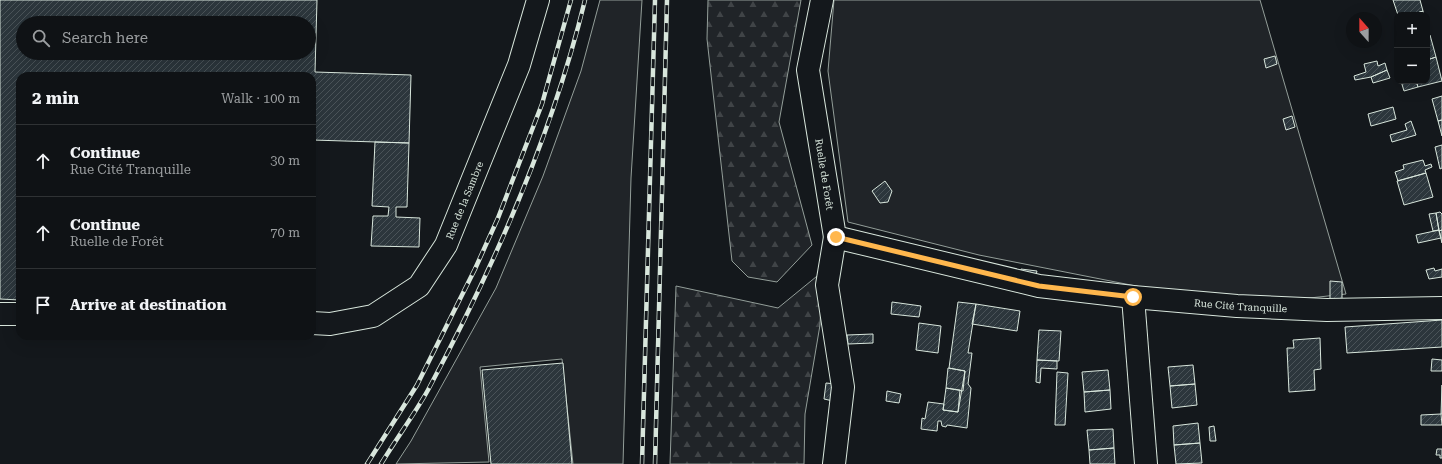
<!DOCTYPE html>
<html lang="en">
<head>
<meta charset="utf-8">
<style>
	body { margin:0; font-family:"Roboto Serif",serif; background:#181b1e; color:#f1f3f6 }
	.controls { position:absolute; right:12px; top:12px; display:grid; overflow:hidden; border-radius:8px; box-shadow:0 4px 16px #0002 }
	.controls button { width:36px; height:36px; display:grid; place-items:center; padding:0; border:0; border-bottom:1px solid #2f3234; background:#0f1215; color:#f1f3f6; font:20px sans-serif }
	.compass { position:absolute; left:1346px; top:12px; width:36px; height:36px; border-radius:50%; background:#0f1215; box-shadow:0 4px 16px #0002; rotate:339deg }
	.stop { position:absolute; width:12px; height:12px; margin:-9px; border:3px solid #ffb74d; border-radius:50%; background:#fff }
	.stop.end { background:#ffb74d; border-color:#fff; box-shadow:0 1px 4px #0008 }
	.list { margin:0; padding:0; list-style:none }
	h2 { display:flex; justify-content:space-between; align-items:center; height:52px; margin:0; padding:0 16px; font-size:17px }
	h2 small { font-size:13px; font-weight:400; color:#9b9ea0 }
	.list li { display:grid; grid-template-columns:26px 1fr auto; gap:12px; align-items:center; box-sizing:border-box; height:72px; padding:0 16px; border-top:1px solid #2f3234 }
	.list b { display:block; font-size:15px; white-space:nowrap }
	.list p { margin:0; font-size:13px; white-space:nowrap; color:#9b9ea0 }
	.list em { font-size:13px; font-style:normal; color:#9b9ea0 }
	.icon { flex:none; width:22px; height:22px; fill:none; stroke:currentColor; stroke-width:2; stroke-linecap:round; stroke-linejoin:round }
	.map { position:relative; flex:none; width:1442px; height:464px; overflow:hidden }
	.search { position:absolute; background:#0f1215; box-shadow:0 4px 16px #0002; left:16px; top:16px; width:300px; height:44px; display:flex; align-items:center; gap:10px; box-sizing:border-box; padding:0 14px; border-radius:22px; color:#9b9ea0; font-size:15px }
	.panel { position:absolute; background:#0f1215; box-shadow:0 4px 16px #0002; left:16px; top:72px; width:300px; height:268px; border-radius:12px }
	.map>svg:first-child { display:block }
	.green { fill:#202428; stroke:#939e99 }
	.forest { fill:url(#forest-firs); stroke:#939e99 }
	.building { fill:url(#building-hatch); stroke:#d8e6dc; fill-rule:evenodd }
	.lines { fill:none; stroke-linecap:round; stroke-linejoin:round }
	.minor-casing { stroke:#d8e6dc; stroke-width:24 }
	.minor { stroke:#14181c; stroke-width:22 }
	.rail-casing { stroke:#d8e6dc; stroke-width:4.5 }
	.rail { stroke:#14181c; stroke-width:3; stroke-dasharray:9; stroke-linecap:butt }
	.route { stroke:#ffb74d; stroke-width:5 }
	.labels { text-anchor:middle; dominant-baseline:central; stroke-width:3; stroke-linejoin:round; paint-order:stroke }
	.street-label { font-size:10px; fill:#d8e6dc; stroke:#14181c }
</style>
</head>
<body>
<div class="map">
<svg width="1442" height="464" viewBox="0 0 1442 464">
	<defs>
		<pattern id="forest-firs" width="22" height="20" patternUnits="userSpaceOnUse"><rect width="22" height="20" fill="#202428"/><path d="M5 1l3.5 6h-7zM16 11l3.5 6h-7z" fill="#404447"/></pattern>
		<pattern id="building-hatch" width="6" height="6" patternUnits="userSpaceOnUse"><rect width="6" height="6" fill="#2c363c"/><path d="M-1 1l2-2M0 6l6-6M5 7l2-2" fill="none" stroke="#4a5358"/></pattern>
	</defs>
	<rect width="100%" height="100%" fill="#14181c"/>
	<path class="green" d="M600 0H642L631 178 623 464H573L562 359 480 367 489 462 396 464 411 441 496 288 543 176 581 71Z
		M834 0H1260L1346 294 1237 306 979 255 848 222 828 71Z"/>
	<path class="forest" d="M708 0H801L779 122 812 245 777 282 748 277 732 261 707 39Z
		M822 272 820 325 805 414 804 464H670L676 286 778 308Z"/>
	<path class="building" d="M0 0H317L315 72 411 75 409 143 312 140V76H20V300L0 299ZM23 23H309V53H23Z
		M1393 0H1420L1423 11 1411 15H1398Z
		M1423 11 1424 15H1411Z
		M1430 35 1436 57 1427 60V36Z
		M1275 56 1277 64 1266 68 1264 59Z
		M1436 57 1442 81 1418 87 1416 81H1427V60Z
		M1377 61 1378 66 1385 63 1387 70 1371 77 1355 80 1354 76 1366 72 1364 64Z
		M1387 70 1390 78 1373 83 1371 77Z
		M1401 81H1416L1418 87 1404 91Z
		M1442 96V120L1438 121 1432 99Z
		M1393 107 1396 119 1371 126 1368 114Z
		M1292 116 1295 127 1286 130 1283 119Z
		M1442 120V136L1438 121Z
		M1411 121 1416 135 1392 142 1390 135 1407 130 1405 124Z
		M375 142 409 143 407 207H396V217L420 218 419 247 371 246 373 216H388L389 207 372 206Z
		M1442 145V168L1440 169 1435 147Z
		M1423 160 1425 166 1431 164 1432 167 1425 170 1426 173 1398 181 1395 172 1404 169 1403 165Z
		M1426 173 1433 197 1404 205 1397 181Z
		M885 181 892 191 888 202 880 203 872 191Z
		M1440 212 1442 214V230L1439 231 1436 213Z
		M1436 213 1439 230 1433 231 1429 214Z
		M1439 230 1441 238 1418 243 1416 235Z
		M1442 230V243L1439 231Z
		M1434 268 1435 271 1442 269V277L1429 279 1426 270Z
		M1021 269 1037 271 1035 279 1019 276Z
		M1330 281 1342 282V301L1330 300Z
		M892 302 921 306 919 317 891 314Z
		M958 302 976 304 968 353H972L968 384 971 388 967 428 947 425 946 427 942 426 941 421H938L937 431 921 429 922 418 925 419 928 402 944 404 943 410 958 412 965 371 949 368Z
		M976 304 1020 311 1017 331 972 324Z
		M1442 320V347L1347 353 1345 327Z
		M919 323 941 326 938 353 916 350Z
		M1039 330 1061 331 1059 361 1037 360Z
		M873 334V343L848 344 847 335Z
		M1320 338 1321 369 1314 370 1315 390 1289 392 1287 348H1294L1293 340Z
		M1432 359 1442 360V371H1431Z
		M1037 360 1057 361V369L1041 368 1040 383 1036 382Z
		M563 363 572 464H491L482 370Z
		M1193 365 1195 384 1170 386 1168 367Z
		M948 368 965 371 963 391 946 388Z
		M1108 370 1110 390 1084 392 1082 372Z
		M1057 372 1068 373 1065 425H1055Z
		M826 383 836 384 833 401 824 399Z
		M1195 384 1197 405 1172 408 1170 386Z
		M1442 385V414H1441Z
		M946 388 960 390 958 412 943 410Z
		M1110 390 1111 409 1085 412 1084 392Z
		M887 391 901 394 899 403 886 401Z
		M1441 414 1442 425H1421V415Z
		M1198 423 1200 443 1174 445 1173 426Z
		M1214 426 1216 441H1210L1209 427Z
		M1113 429 1114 448 1089 450 1087 430Z
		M1200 443 1202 463 1176 464 1174 445Z
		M1114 448 1115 464H1090L1089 450Z
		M1437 449H1442V458H1440V455H1436Z"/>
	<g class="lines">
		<g class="minor-casing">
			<g id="minor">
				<path id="s1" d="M822 0 808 70 835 237 1039 286 1133 297 1237 306 1327 310 1442 308"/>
				<path d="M1133 297 1146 464"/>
				<path d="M0 314H20"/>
				<path id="s2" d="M312 323 330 324 373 316 419 286 446 245 519 65 538 0"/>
				<path d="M834 464 843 387 827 285 835 237"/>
			</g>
		</g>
		<use href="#minor" class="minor"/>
		<g class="rail-casing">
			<path id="rail" d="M367 464 417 385 475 269 498 218 542 104 571 0
				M381 464C396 439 414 415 428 390 494 267 552 136 585 0
				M642 464 655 0
				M655 464 667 0"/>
		</g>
		<use href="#rail" class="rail"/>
	</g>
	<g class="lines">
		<path class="route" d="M836 237 1039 286 1133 297"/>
	</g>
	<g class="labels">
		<g class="street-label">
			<text stroke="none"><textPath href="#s1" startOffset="177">Ruelle de Forêt</textPath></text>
			<text stroke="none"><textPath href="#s2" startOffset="214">Rue de la Sambre</textPath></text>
			<text stroke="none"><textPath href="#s1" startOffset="653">Rue Cité Tranquille</textPath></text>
		</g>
	</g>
</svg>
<div class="controls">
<button>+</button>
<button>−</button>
</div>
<svg class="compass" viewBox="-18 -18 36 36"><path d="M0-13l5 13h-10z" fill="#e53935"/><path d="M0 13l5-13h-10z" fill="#9b9ea0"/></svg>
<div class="stop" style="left:1133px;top:297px"></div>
<div class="stop end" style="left:836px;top:237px"></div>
<div class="search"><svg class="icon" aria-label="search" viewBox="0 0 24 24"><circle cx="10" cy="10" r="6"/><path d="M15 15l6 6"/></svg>Search here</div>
<section class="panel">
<h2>2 min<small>Walk · 100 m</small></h2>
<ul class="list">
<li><svg class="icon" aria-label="ahead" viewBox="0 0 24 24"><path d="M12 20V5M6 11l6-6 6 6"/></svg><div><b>Continue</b><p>Rue Cité Tranquille</p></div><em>30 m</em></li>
<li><svg class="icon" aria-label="ahead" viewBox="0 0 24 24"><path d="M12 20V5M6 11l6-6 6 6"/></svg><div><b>Continue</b><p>Ruelle de Forêt</p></div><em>70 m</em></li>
<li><svg class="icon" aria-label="arrive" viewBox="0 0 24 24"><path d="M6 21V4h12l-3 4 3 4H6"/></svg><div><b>Arrive at destination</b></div></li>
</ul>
</section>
</div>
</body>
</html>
